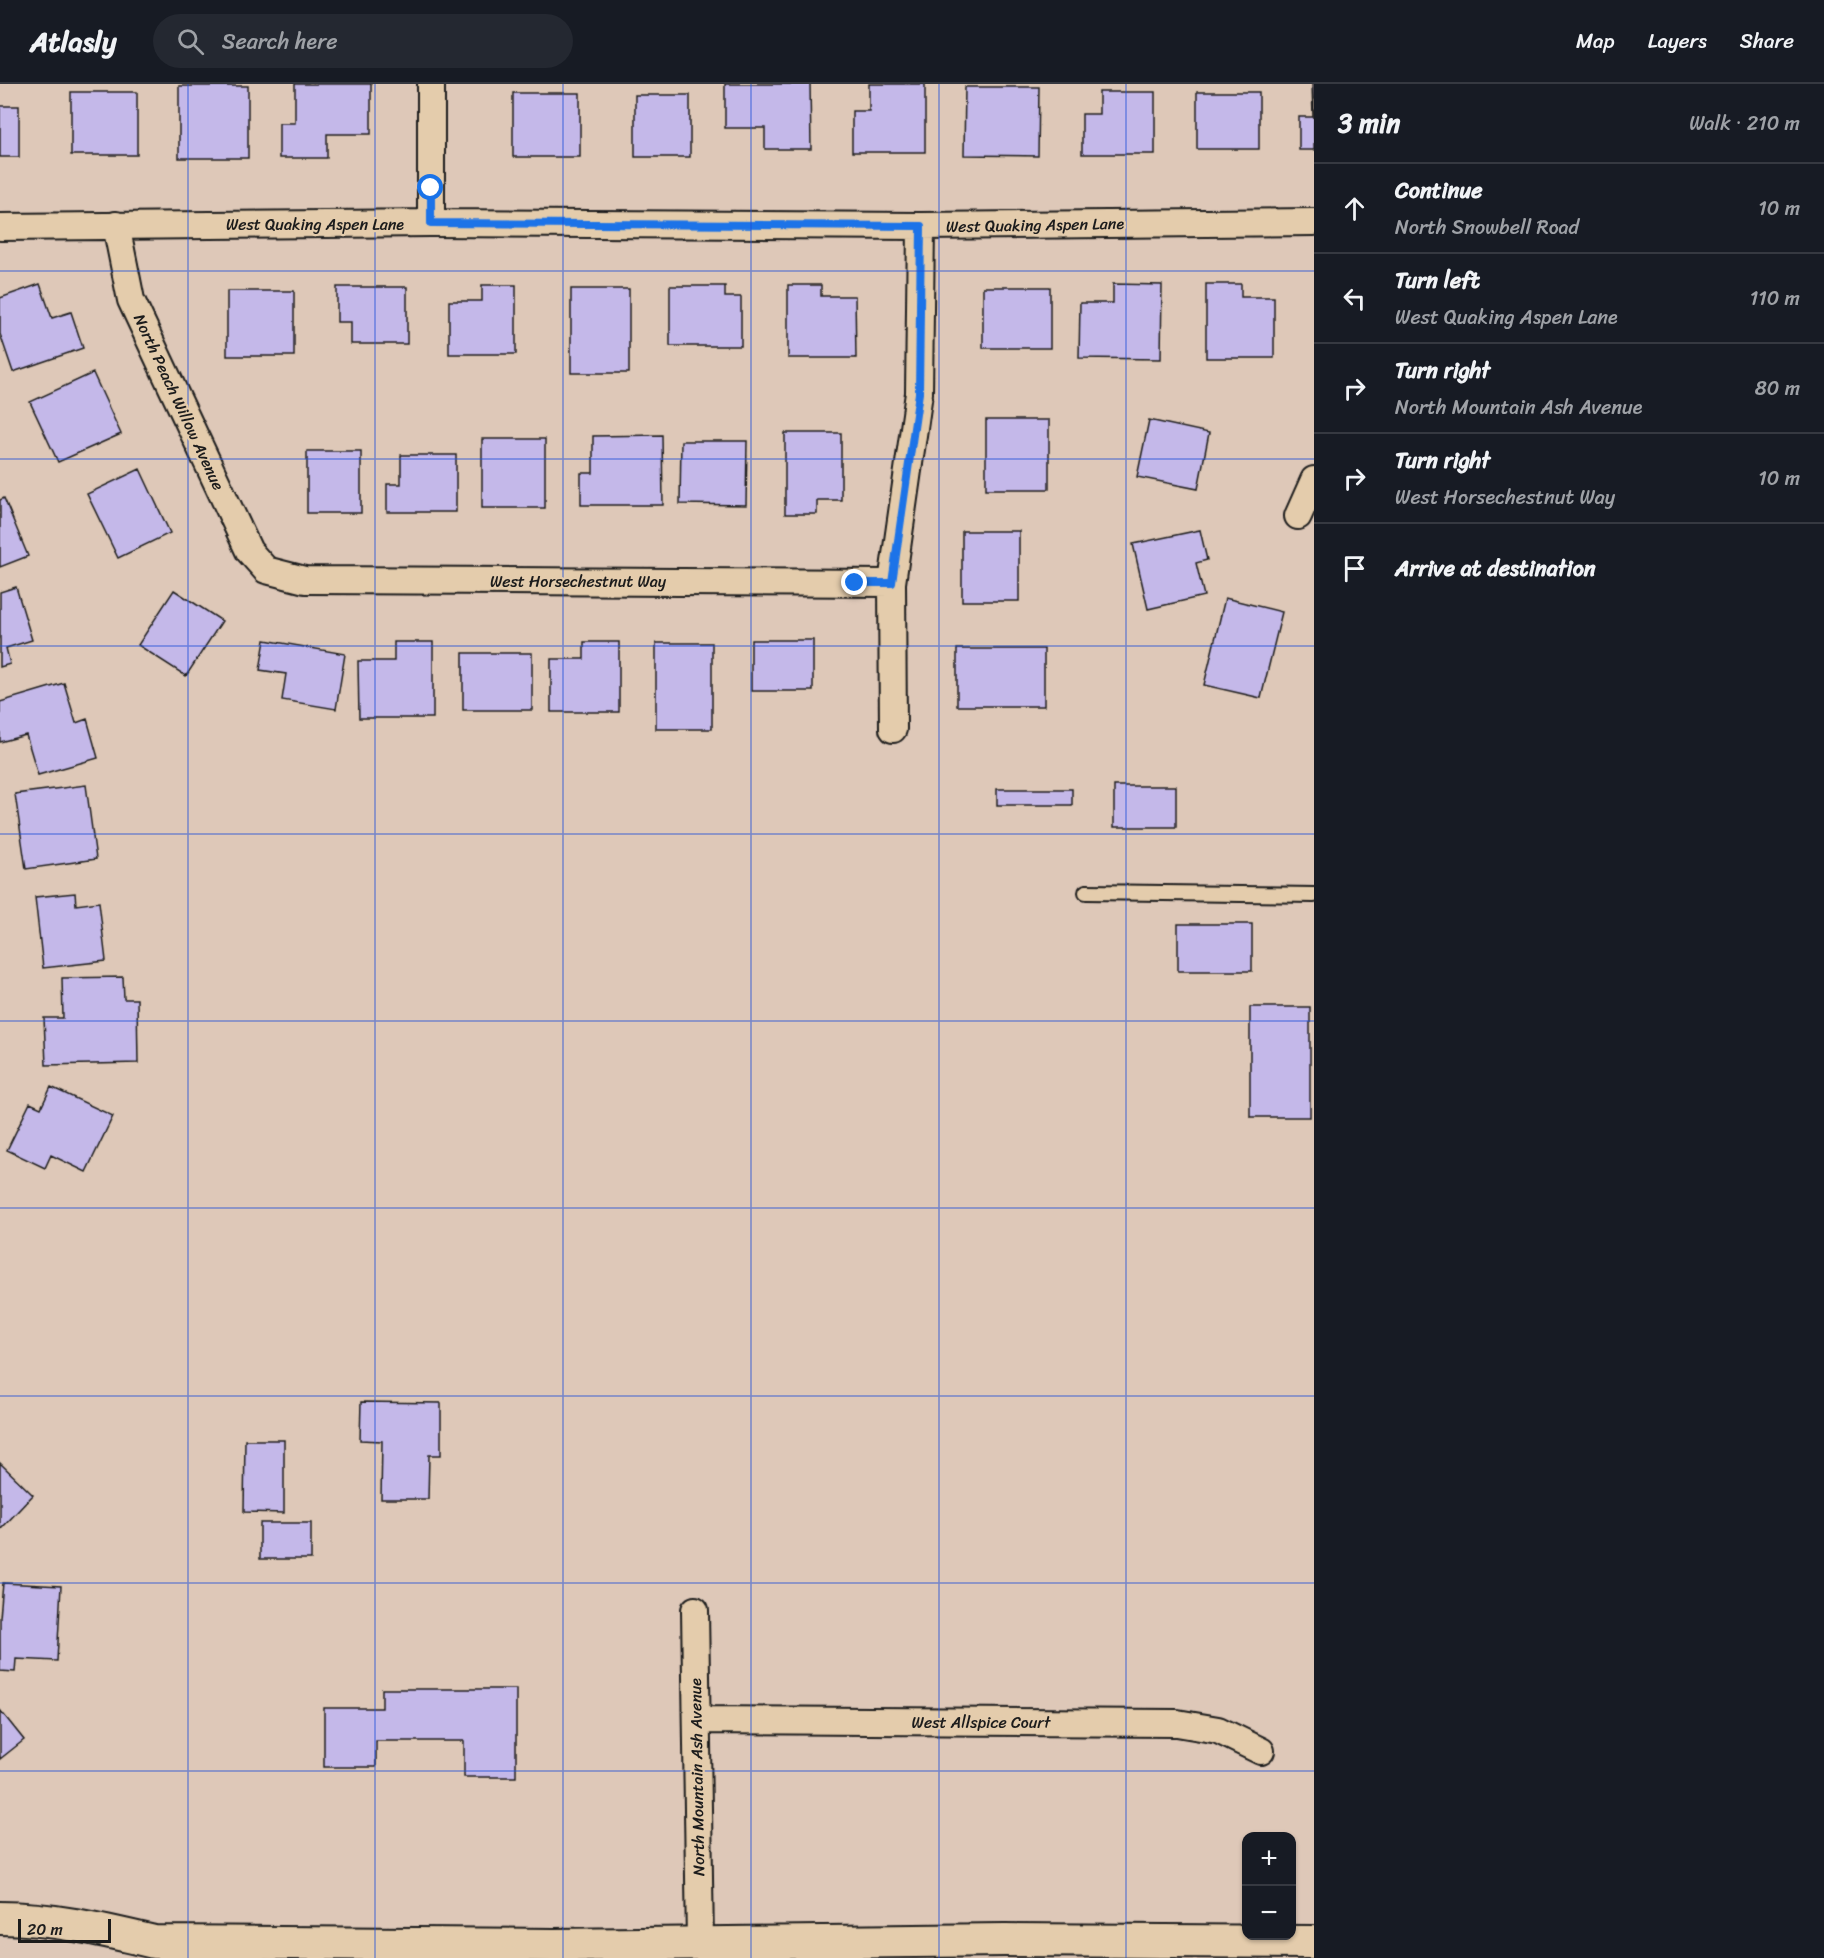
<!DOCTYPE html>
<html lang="en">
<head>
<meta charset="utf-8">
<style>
	body { margin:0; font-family:Sriracha,sans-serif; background:#242831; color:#f1f3f6 }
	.controls { position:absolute; right:18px; bottom:18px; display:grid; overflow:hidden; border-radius:12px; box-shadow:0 2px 4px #0004 }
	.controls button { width:54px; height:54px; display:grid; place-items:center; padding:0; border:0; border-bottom:2px solid #363941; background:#171b24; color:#f1f3f6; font:30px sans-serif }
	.scale { position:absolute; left:18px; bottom:15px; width:93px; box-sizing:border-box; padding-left:6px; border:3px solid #1c1c1c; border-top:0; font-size:16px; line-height:21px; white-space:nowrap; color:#1c1c1c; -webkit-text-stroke:4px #e4ccac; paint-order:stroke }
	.stop { position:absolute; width:18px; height:18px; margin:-14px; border:4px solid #1a73e8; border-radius:50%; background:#fff }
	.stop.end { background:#1a73e8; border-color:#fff; box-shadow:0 2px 6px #0008 }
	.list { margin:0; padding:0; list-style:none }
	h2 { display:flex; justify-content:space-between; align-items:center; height:78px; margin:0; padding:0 24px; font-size:26px }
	h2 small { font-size:20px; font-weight:400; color:#9ea1a6 }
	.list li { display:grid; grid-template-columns:39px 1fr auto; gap:18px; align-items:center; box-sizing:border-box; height:90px; padding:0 24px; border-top:2px solid #363941 }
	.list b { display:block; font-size:22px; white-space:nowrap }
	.list p { margin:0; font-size:20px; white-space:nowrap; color:#9ea1a6 }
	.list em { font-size:20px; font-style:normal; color:#9ea1a6 }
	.icon { flex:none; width:33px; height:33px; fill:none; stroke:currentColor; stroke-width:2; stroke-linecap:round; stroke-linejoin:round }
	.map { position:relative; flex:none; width:1314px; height:1874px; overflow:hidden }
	header { display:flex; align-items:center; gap:36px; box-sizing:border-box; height:84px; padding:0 30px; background:#171b24; border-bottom:2px solid #363941 }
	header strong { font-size:28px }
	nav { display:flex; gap:33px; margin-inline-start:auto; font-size:21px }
	.search { width:420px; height:54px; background:#242831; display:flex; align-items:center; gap:15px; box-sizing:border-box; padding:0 21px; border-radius:33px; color:#9ea1a6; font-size:22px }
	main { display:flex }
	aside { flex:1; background:#171b24 }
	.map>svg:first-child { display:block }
	.building { fill:#c4b8e9; stroke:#1c1c1c; stroke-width:1.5 }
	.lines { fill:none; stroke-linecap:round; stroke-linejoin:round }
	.service-casing { stroke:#1c1c1c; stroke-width:18 }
	.minor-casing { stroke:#1c1c1c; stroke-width:30 }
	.tertiary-casing { stroke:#1c1c1c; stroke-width:36 }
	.service { stroke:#e4ccac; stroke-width:14 }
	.minor { stroke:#e4ccac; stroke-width:26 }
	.tertiary { stroke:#e4ccac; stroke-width:32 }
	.route { stroke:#1a73e8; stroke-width:8 }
	.grid { fill:none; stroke:#1d4ed8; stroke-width:1.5; stroke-opacity:0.55 }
	.labels { text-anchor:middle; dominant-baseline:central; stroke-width:4.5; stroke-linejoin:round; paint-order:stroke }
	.street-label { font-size:16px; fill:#1c1c1c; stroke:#e4ccac }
</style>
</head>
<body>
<header>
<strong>Atlasly</strong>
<div class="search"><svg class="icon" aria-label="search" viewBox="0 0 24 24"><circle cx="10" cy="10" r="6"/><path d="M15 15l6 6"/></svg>Search here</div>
<nav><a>Map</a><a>Layers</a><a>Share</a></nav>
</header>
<main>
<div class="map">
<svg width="1314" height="1874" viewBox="0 0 1314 1874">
	<rect width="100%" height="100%" fill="#dec8b8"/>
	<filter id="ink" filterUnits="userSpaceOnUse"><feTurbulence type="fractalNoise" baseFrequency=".0167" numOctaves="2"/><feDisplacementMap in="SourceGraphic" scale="12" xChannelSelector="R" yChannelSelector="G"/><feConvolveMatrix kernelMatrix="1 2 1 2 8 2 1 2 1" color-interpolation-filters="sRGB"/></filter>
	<g filter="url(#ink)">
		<path class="building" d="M295 0H371V50H327V74H279V39H295Z
			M725 0H810L811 65H765V44H725Z
			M869 0H925V68H852V27H869Z
			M1312 0H1314V66H1299V33H1313Z
			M179 2H248V74H179Z
			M965 3H1039L1038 72 964 71Z
			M71 8H137V71H71Z
			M1099 8H1155V70H1082V30H1099Z
			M1197 8H1259V65H1197Z
			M513 9H580V73H513Z
			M635 11H690V73H635Z
			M0 22H19V73H0Z
			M40 200 52 234 71 228 83 264 13 288 0 250V214Z
			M1113 200 1162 201 1161 275 1079 274 1080 219H1113Z
			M1206 200H1241V213H1274V274H1206Z
			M482 201H516V270H449V217H482Z
			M788 201H821V212H855L856 274H788Z
			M670 202H725V213H741V262H670Z
			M337 203H407V260H351V238H337Z
			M983 203H1050V264H983Z
			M571 205H629V289H571Z
			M227 207H294V272H227Z
			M93 289 121 350 58 378 30 318Z
			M986 336H1049V405H986Z
			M1149 336 1209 349 1198 405 1137 393Z
			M785 349H841V416H817V430H785Z
			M662 351 663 421H581V389H593V352Z
			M482 355H545V424H482Z
			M681 357H747L746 421 680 420Z
			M307 367H361V429H307Z
			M401 371H456V428H387V400H401Z
			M140 385 170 449 118 474 87 410Z
			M4 414 28 472 0 483V416Z
			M1200 446 1207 476 1196 479 1204 512 1148 525 1133 460Z
			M962 447H1019V517H962Z
			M16 503 32 556 6 564 10 580 0 583V508Z
			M174 506 222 537 186 592 138 561Z
			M1225 514 1282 528 1261 614 1204 601Z
			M265 556 345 570 336 625 282 616 286 590 260 586Z
			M751 556H813V607H751Z
			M394 558H433V634H359L358 577H394Z
			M584 558H619V628H551V575H584Z
			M656 559H712V645H656Z
			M957 565H1044V622H957Z
			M463 569H532V626H463Z
			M64 599 76 639 87 635 98 674 38 691 26 651 0 658V618Z
			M86 701 96 775 26 785 15 710Z
			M1114 702H1176V743H1114Z
			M997 705H1072V721H997Z
			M75 809 76 821 99 818 106 877 43 884 35 813Z
			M1178 840H1252V887H1178Z
			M123 893 124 915H137L138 979 46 981 44 934H63L62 894Z
			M1250 923H1310V1033H1250Z
			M51 1003 113 1032 86 1088 51 1071 45 1084 7 1066 30 1019 41 1024Z
			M361 1318 441 1319V1371H429L428 1415H381L382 1357 360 1356Z
			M245 1356H284V1429L244 1428Z
			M0 1379 33 1411 0 1446Z
			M260 1439H311V1475H260Z
			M3 1499 61 1502 57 1577 16 1575 15 1588 0 1587V1534Z
			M382 1605H516V1693H464V1657H376V1683H324V1624H382Z
			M0 1626 24 1656 0 1675Z"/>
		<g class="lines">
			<g class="service-casing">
				<path id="service" d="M1086 808 1314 811"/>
			</g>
			<g class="minor-casing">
				<path id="minor" d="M431 0V139
					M116 141 131 216 249 467 266 486 305 496 892 499
					M0 143 431 139 921 142 1314 138
					M1298 432 1314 396
					M893 645 892 499 919 309 921 142
					M695 1526 700 1859
					M697 1636 1177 1639 1218 1646 1261 1667"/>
			</g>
			<g class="tertiary-casing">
				<path id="tertiary" d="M0 1834C53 1834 103 1846 154 1858L554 1861 1005 1856 1314 1858"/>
			</g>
			<use href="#service" class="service"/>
			<use href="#minor" class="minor"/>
			<use href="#tertiary" class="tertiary"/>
		</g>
	</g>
	<g class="lines" filter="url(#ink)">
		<path class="route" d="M431 104V139L921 142 919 309 892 499H855"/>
	</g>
	<path class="grid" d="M188 0V1874M375 0V1874M563 0V1874M751 0V1874M939 0V1874M1126 0V1874M0 187H1314M0 375H1314M0 562H1314M0 750H1314M0 937H1314M0 1124H1314M0 1312H1314M0 1499H1314M0 1687H1314"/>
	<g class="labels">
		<g class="street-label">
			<text x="315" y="140">West Quaking Aspen Lane</text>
			<text transform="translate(1035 141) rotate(-1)">West Quaking Aspen Lane</text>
			<text transform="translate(179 318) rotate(65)">North Peach Willow Avenue</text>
			<text x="578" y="497">West Horsechestnut Way</text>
			<text x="981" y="1638">West Allspice Court</text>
			<text transform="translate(697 1693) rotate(-91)">North Mountain Ash Avenue</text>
		</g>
	</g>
</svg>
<div class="controls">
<button>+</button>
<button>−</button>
</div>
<div class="scale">20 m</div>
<div class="stop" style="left:431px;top:104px"></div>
<div class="stop end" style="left:855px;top:499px"></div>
</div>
<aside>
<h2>3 min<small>Walk · 210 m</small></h2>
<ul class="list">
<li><svg class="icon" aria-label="ahead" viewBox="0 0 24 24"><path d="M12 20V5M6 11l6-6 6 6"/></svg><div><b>Continue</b><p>North Snowbell Road</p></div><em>10 m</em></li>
<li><svg class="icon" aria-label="left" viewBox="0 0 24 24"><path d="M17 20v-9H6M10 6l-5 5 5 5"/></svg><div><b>Turn left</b><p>West Quaking Aspen Lane</p></div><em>110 m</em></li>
<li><svg class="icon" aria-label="right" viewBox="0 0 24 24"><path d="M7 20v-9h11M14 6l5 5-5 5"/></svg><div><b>Turn right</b><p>North Mountain Ash Avenue</p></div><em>80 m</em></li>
<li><svg class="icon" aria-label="right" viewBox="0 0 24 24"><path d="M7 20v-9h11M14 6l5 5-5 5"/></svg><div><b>Turn right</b><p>West Horsechestnut Way</p></div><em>10 m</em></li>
<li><svg class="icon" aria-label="arrive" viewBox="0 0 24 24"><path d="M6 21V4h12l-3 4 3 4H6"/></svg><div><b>Arrive at destination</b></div></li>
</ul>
</aside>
</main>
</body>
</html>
